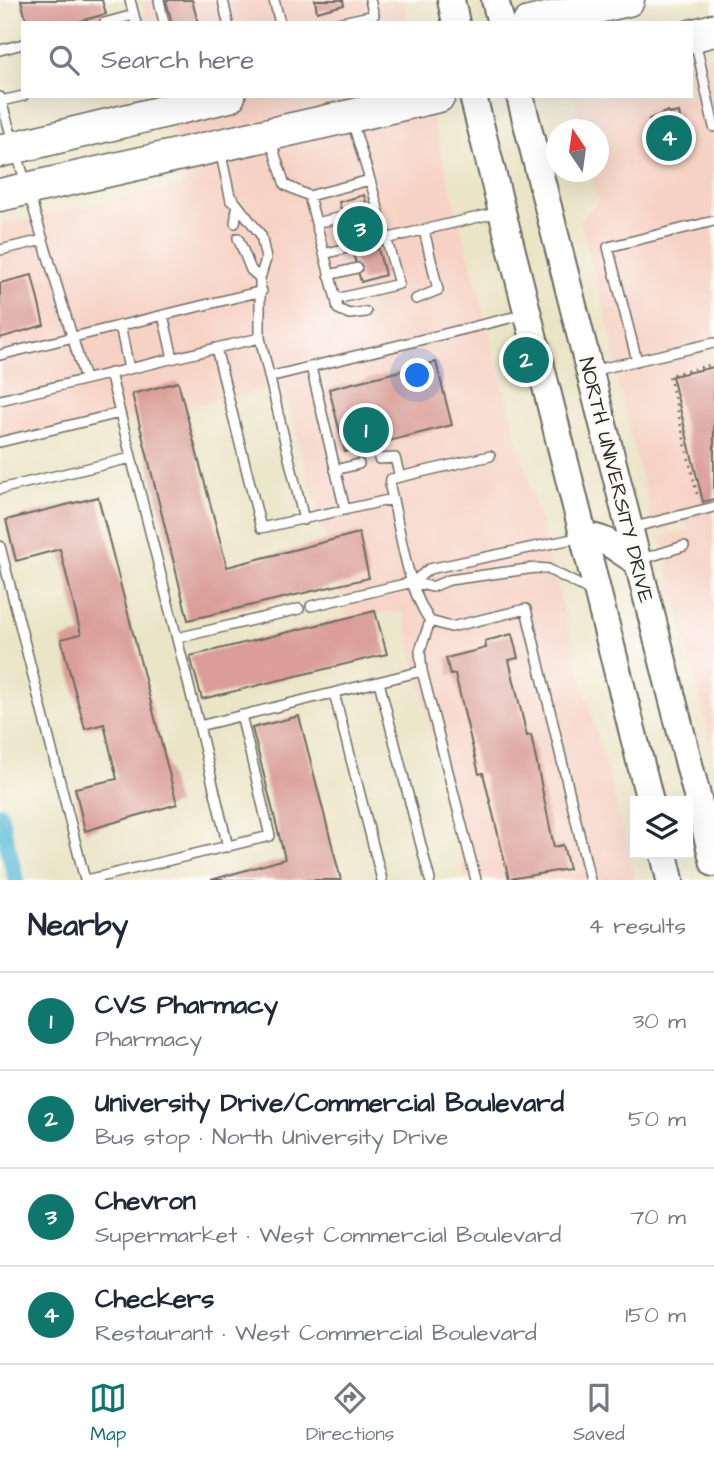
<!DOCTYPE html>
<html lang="en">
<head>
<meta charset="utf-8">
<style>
	body { margin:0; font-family:"Architects Daughter",sans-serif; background:#f6f6f7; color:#1f2937 }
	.controls { position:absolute; right:21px; bottom:21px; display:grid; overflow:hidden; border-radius:0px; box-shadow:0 7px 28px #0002 }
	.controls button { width:63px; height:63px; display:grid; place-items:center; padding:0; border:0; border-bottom:2px solid #e0e1e3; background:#fff; color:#1f2937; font:35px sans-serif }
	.compass { position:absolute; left:546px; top:119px; width:63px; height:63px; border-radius:50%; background:#fff; box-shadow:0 7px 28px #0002; rotate:347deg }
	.you { position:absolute; left:418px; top:376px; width:24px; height:24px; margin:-18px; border:5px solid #fff; border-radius:50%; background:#1a73e8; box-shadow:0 0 0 10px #1a73e833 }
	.badge { display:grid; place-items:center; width:46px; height:46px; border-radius:50%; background:#0f766e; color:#fff; font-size:23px; font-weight:700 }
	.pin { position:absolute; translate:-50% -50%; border:4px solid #fff; box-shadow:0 2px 7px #0006 }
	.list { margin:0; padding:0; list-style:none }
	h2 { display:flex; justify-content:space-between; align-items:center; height:91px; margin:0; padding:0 28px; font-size:30px }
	h2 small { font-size:23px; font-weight:400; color:#747a83 }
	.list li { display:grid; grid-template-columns:46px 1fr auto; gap:21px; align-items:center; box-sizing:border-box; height:98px; padding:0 28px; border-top:2px solid #e0e1e3 }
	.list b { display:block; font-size:26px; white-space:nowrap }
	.list p { margin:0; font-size:23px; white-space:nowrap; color:#747a83 }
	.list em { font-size:23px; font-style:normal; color:#747a83 }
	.icon { flex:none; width:38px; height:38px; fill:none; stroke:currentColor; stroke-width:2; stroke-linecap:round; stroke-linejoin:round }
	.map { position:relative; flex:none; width:714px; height:880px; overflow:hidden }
	.search { position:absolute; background:#fff; box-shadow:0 7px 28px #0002; left:21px; right:21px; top:21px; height:77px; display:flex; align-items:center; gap:18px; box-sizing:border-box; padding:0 24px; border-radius:0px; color:#747a83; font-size:26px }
	.sheet { height:483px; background:#fff }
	nav { display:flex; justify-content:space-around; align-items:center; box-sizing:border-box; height:98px; border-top:2px solid #e0e1e3; background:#fff; font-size:19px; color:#747a83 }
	nav a { display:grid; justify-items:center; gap:4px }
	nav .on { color:#0f766e }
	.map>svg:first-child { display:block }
	.built { fill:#f6d2c4 }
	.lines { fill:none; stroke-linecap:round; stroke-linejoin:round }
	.canal { stroke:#5abcd8; stroke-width:16 }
	.building { fill:#da9d97 }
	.lane-casing { stroke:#6e6c62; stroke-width:12 }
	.primary-casing { stroke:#6e6c62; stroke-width:30 }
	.highway-casing { stroke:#6e6c62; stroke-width:35 }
	.path { stroke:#6e6c62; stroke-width:2.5; stroke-dasharray:2 5; stroke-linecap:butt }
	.lane { stroke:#fff; stroke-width:9 }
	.primary { stroke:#fff; stroke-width:26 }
	.highway { stroke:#fff; stroke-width:32 }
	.labels { text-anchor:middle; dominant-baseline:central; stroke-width:7; stroke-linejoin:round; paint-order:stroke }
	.street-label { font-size:21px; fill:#2b2b2b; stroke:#fdfcf7 }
</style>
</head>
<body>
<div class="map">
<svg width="714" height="880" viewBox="0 0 714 880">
	<rect width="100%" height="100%" fill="#fdfcf7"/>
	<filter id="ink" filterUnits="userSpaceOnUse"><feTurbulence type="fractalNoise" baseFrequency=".0143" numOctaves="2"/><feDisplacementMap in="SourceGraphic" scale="14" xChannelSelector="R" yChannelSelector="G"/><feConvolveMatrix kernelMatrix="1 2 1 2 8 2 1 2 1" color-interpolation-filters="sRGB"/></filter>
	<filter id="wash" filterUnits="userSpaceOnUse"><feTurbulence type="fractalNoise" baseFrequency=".00686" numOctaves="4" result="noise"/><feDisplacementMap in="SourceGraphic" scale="28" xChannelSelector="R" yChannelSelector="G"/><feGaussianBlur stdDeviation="1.57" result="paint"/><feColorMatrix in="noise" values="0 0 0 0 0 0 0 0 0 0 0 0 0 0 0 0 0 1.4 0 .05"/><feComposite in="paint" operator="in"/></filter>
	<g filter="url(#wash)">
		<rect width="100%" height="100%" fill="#ebe5c7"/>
		<path class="built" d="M142 0H403L408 23H147Z
			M714 55V755L661 537 689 530 686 522 655 532 618 386 612 339 580 220 598 202 590 172H598V130L581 129 576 99 577 96H691V61Z
			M165 96H426L636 880H466L403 611 347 617 283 386 0 446V225L185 185Z"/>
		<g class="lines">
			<path class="canal" d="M0 814 16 880"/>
		</g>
		<g id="blocks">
			<path class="building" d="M21 0H102L106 14 73 23H27Z
				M166 0H192L198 23H172Z
				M315 0H343L344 5 317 12Z
				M668 111 669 114 679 112 680 118 670 121 677 151 667 152 661 123 650 126 649 119Z
				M364 195 385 275 361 282 339 202Z
				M32 275 44 325 0 338V283Z
				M436 362 452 425 345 452 329 389Z
				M714 367V499L703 502 672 376Z
				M178 382 227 567 359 533 369 578 188 620 132 394Z
				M98 497 177 804 85 831 75 788 117 779 104 724 85 729 61 639 81 634 60 549 16 561 6 520Z
				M375 611 387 654 202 699 190 656Z
				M512 634 518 658 509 660 527 736 531 735 554 847 563 845 569 869 509 879 483 773 479 774 455 674 450 675 446 658 486 648 485 641Z
				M299 716 341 880H211L285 859 252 728Z"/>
		</g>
	</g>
	<g filter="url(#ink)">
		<use href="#blocks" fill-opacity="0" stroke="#6e6c62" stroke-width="2"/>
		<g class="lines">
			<g class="lane-casing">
				<path id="lane" d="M130 0 136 23
					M159 0 164 23
					M223 0 228 23
					M274 0 280 23
					M104 23 134 15
					M337 23 374 15 370 0
					M695 40 714 127
					M0 50 23 44
					M0 97 1 101 23 96
					M1 101 85 379
					M270 139 285 185 309 196 370 180 352 121
					M220 150 231 201
					M309 196 336 299 399 284 370 180
					M232 198 261 235 266 259 260 278V338L304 520
					M235 223 237 209
					M316 223 343 217
					M238 238 251 270 260 278
					M376 241 500 212
					M0 250 43 240
					M324 254 351 247
					M329 275 357 268
					M336 299 338 309 349 314 366 312
					M416 299 438 290 424 230
					M163 315 173 358
					M120 325 129 369
					M216 348 260 338
					M0 355 262 291
					M637 361 608 247 714 221
					M311 367 345 510
					M591 371 714 343
					M110 373 120 413
					M269 377 526 314
					M0 400 216 348 261 528 393 499
					M0 442 120 413 199 726 422 671 420 651 430 621
					M490 456 391 479 390 487C401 530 405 584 430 621L451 627 526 609 590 880
					M379 459 395 458 400 477
					M335 470 359 464
					M0 489 131 458
					M631 528 714 507
					M0 546 85 880
					M639 560 684 546
					M413 582 432 587 449 580 535 568 548 569 591 591
					M311 606 413 582 429 569 582 537
					M177 638 299 609
					M422 671 476 880
					M379 682 430 880
					M334 693 382 880
					M199 726 228 847
					M87 880 270 836 241 715"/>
			</g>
			<g class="primary-casing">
				<path id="primary" d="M451 0 456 23
					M495 0 501 23
					M473 96 650 801
					M520 96 714 863
					M584 537C607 536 617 551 637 561
					M664 854 670 880"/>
			</g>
			<g class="highway-casing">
				<path id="highway" d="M529 23 628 0
					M691 36 714 30
					M0 151 229 96
					M0 195 439 96"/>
			</g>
			<path class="path" d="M697 494 669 375 714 364"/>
			<use href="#lane" class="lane"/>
			<use href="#primary" class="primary"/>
			<use href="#highway" class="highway"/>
		</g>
	</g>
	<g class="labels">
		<g class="street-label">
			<text transform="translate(616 480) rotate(76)">NORTH UNIVERSITY DRIVE</text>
		</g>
	</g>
</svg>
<div class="controls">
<button><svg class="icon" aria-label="layers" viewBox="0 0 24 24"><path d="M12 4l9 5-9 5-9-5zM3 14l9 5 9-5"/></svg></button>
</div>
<svg class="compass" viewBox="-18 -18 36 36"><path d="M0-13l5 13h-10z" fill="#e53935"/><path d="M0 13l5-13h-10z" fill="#747a83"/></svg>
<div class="you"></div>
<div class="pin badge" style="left:366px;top:430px">1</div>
<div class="pin badge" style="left:526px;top:360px">2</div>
<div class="pin badge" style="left:360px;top:229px">3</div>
<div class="pin badge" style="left:669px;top:138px">4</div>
<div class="search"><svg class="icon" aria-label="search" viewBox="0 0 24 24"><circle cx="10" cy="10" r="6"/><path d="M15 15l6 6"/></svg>Search here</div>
</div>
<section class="sheet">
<h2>Nearby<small>4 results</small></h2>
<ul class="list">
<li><span class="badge">1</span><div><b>CVS Pharmacy</b><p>Pharmacy</p></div><em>30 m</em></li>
<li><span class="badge">2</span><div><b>University Drive/Commercial Boulevard</b><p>Bus stop · North University Drive</p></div><em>50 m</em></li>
<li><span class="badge">3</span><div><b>Chevron</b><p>Supermarket · West Commercial Boulevard</p></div><em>70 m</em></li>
<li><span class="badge">4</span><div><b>Checkers</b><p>Restaurant · West Commercial Boulevard</p></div><em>150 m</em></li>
</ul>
</section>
<nav>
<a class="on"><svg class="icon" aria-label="map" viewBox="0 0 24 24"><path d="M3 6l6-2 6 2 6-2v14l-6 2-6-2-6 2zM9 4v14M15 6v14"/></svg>Map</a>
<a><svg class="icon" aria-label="directions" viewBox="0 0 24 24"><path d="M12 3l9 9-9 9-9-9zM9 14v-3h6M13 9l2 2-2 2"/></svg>Directions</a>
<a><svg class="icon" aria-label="saved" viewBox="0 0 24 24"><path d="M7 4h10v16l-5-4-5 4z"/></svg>Saved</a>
</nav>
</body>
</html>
